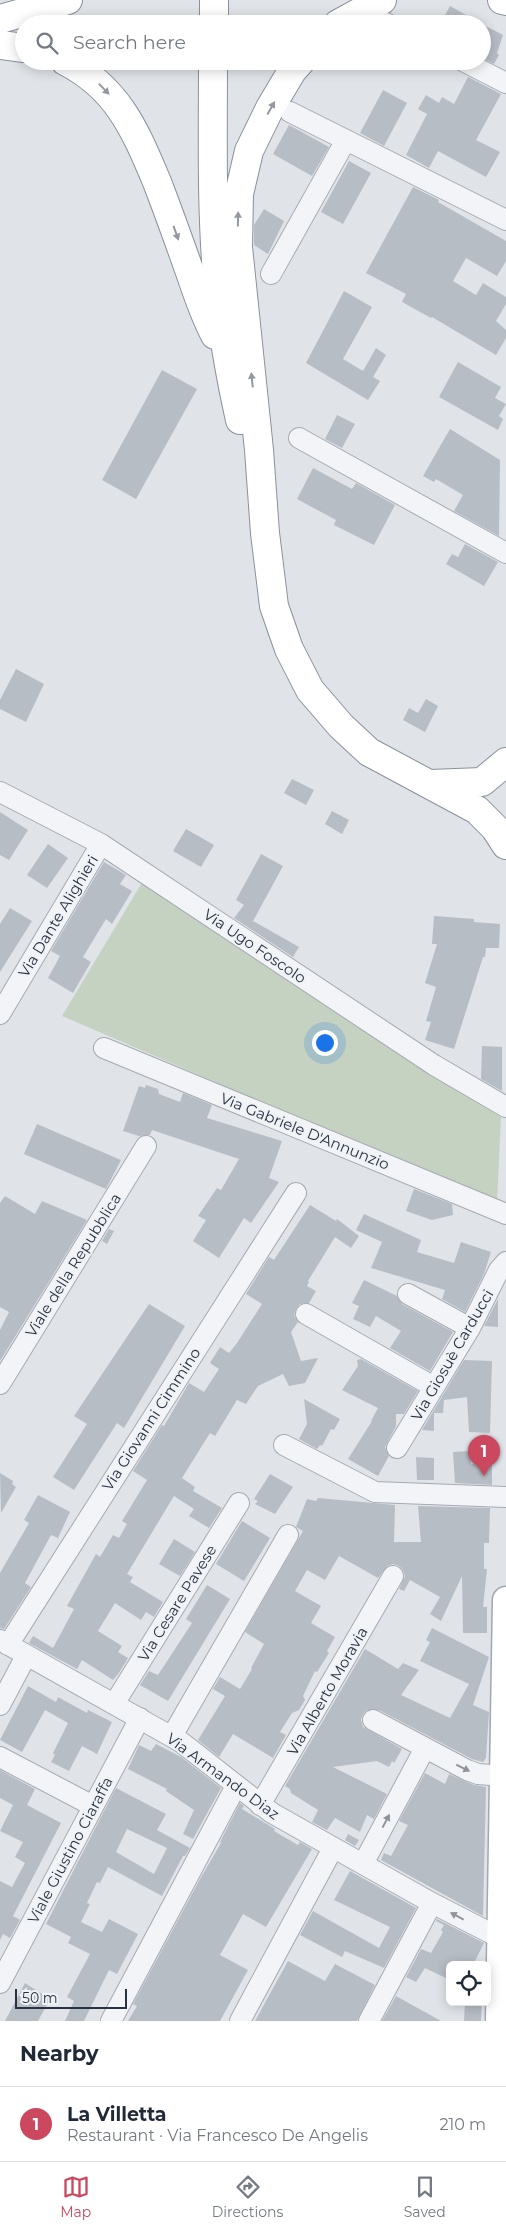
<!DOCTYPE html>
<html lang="en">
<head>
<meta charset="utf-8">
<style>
	body { margin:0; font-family:Montserrat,sans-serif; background:#f6f6f7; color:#1f2937 }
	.controls { position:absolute; right:15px; bottom:15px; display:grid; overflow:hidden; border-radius:8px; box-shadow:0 2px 12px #0003 }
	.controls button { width:45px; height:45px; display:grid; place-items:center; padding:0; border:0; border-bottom:1px solid #e0e1e3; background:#fff; color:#1f2937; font:25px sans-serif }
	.scale { position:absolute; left:15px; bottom:12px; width:112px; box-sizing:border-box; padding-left:5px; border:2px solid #293240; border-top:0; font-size:14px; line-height:18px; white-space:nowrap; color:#293240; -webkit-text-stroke:4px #eff2f6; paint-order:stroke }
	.you { position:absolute; left:324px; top:1042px; width:18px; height:18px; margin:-12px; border:4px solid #fff; border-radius:50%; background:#1a73e8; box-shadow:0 0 0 8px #1a73e833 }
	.badge { display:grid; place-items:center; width:32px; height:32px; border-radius:50%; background:#cb485e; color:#fff; font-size:16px; font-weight:700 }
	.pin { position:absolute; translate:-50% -41px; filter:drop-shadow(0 1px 2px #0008) }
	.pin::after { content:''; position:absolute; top:26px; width:18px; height:15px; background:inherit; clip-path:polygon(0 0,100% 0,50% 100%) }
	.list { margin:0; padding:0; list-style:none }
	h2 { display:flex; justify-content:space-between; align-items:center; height:65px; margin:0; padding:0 20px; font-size:21px }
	h2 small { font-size:16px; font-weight:400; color:#747a83 }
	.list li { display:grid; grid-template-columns:32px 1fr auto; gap:15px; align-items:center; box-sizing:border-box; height:75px; padding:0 20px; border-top:1px solid #e0e1e3 }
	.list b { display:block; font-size:19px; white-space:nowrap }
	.list p { margin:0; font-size:16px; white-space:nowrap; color:#747a83 }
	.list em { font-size:16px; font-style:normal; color:#747a83 }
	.icon { flex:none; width:28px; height:28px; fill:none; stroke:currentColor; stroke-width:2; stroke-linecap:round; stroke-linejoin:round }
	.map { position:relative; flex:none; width:506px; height:2021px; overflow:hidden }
	.search { position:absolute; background:#fff; box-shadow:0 2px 12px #0003; left:15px; right:15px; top:15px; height:55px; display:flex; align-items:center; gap:12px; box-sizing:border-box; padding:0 18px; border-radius:28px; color:#747a83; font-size:19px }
	.sheet { height:140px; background:#fff }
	nav { display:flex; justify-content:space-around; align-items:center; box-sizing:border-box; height:70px; border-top:1px solid #e0e1e3; background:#fff; font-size:14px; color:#747a83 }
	nav a { display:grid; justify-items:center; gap:2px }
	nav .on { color:#cb485e }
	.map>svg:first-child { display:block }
	.green { fill:#c6d2c1 }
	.building { fill:#b7bdc5; fill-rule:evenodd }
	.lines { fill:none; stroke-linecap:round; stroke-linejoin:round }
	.minor-casing { stroke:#a5abb3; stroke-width:22 }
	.major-casing { stroke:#a0a8b4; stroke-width:29 }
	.highway-casing { stroke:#88919f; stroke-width:30 }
	.minor { stroke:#f3f4f7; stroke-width:20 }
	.major { stroke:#fff; stroke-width:26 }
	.highway { stroke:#fff; stroke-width:28 }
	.oneway { fill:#9498a0 }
	.oneway2 { fill:#8e939c }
	.labels { text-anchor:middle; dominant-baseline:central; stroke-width:4; stroke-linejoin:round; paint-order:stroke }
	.street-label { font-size:15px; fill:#293240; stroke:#eff2f6 }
</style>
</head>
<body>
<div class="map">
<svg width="506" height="2021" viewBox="0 0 506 2021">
	<rect width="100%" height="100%" fill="#e0e4e9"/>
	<path class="green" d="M143 881 501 1117 497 1203 62 1016Z"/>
	<path class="building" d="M450 6 482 24H440Z
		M482 24 503 35 497 53 499 55 494 64 482 58Z
		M468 77 501 94 476 140 500 152 486 177 438 151 429 168 406 155 427 114 418 109 426 95 439 103 442 97 454 104Z
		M383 90 407 103 384 146 360 133Z
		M289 125 329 147 312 176 273 154Z
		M349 161 371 173 343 224 321 212Z
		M413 187 439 200 438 202 506 241V261L497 276 466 258 453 281 476 295 483 283 506 297V304L496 321 506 330V338L496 355 432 317 431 318 402 302 406 294 366 273Z
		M264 209 284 221 268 254 254 245V225Z
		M344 291 372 307 343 359 363 371 376 348 386 355 373 377 380 381 368 400 306 363Z
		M458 362 501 387 495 398 506 404 499 416 503 419 498 430 439 397Z
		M162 370 197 389 136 499 102 480Z
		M337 415 355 424 342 448 325 439Z
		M450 429 500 460 499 536 454 511 463 495 436 479 434 482 423 476Z
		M313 468 352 489 356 483 395 505 374 545 334 525 336 520 297 499Z
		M465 544 498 562 484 586 446 564 452 554 458 557Z
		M16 669 44 684 26 722 0 709V700Z
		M426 699 438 706 425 732 403 720 409 708 418 713Z
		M292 779 314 790 306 805 284 793Z
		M332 811 349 820 342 834 325 824Z
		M0 812 28 830 9 860 0 855Z
		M186 829 214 845 201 867 173 851Z
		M48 844 68 858 47 888 27 875Z
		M261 854 283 866 253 921 299 947 293 957 234 918 244 905 236 900Z
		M104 862 126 875 120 884 132 891 112 924 106 919 83 957 91 962 73 993 48 978 60 956 51 951Z
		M10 908 32 921 0 972V924Z
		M434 916 474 919V922L500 924 499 948H486L485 957H483L454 1049 425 1040 431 1022 426 1021 436 987 425 983 437 944H432Z
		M482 1046 502 1047V1091L481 1079Z
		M146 1085 158 1089 159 1094 180 1102 183 1093 212 1105 207 1118 282 1141 269 1178 279 1182 251 1223 244 1218 219 1258 193 1241 206 1220 198 1216 217 1188 221 1190 239 1159 152 1130 150 1135 139 1136 123 1131 139 1086 145 1088Z
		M37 1124 121 1160 106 1189 24 1154Z
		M414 1189 452 1204 453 1215 432 1220 406 1211Z
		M5 1196 35 1214 42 1201 87 1220 0 1361V1330L9 1312 0 1307V1203Z
		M310 1205 336 1221 337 1219 359 1236 351 1248 335 1237 308 1281 309 1282 307 1286 316 1291 309 1303 300 1304 296 1309 294 1315 298 1322 291 1332 301 1361 318 1358 305 1383 289 1386 283 1374 258 1386 246 1404 237 1400 215 1436 210 1433 182 1478 195 1487 193 1491 222 1508 209 1528 189 1516 194 1509 174 1496 127 1574 133 1577 130 1582 163 1602 154 1617 146 1612 141 1620 115 1603 98 1631 122 1646 118 1652 128 1658 119 1673 113 1680 82 1660 77 1669 29 1643 33 1636 53 1648 74 1609 67 1606 96 1554 100 1557 113 1535 119 1538 127 1524 122 1521 147 1480 133 1471 162 1425 164 1426 189 1383 204 1392 219 1369 210 1363 220 1347 229 1353 237 1343 262 1304 246 1294 269 1257 274 1260Z
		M364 1214 421 1240 417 1252 454 1263 461 1242 491 1252 484 1274 465 1312 442 1299 445 1290 371 1268 382 1242 356 1230Z
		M109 1229 114 1231 107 1244 102 1241Z
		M364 1280 397 1296 402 1304 453 1332 430 1371 390 1348 401 1331 376 1316 370 1327 353 1319 359 1306 352 1303Z
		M498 1299V1327L484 1326Z
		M149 1304 185 1326 124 1428 117 1423 74 1490 53 1477 87 1424 74 1416Z
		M361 1359 418 1391 404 1414H396V1426L385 1447 389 1456 378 1476 348 1459 372 1421H371L378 1408 342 1390 358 1366 357 1360Z
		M464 1360 492 1361 490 1433 469 1432 467 1397 444 1400 443 1413H434V1431L422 1430Z
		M304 1399 340 1419 334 1430 331 1429 322 1446 320 1445 317 1449 299 1439 307 1424Z
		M469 1451 471 1464 492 1465V1485L455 1483 453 1452Z
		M416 1457 434 1458V1480H417Z
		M0 1473 13 1481 12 1484 16 1487 1 1513Z
		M270 1474 293 1487 275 1514 255 1504 258 1501 254 1499Z
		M38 1495 70 1512 58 1538 51 1535 25 1583 31 1587 4 1629 0 1628V1573L29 1523 24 1520Z
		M318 1498 395 1505 394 1542H421L418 1506 490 1508 489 1543H484V1569H487L483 1607H487V1633H463L462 1576 441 1621 430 1614 440 1597 410 1580 404 1591 399 1589 405 1576 403 1570 399 1566 393 1564 387 1566 378 1578 339 1556 325 1580 307 1570 295 1591 321 1606 311 1623 335 1637 327 1651 329 1653 317 1672 315 1671 303 1696 305 1700 299 1710 292 1713 280 1732 286 1735 273 1758 233 1734 219 1757 198 1740 225 1696 213 1689 220 1677 240 1689 252 1669 251 1668 264 1644 245 1632 303 1531 296 1527 307 1499 316 1501Z
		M242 1521 270 1538 244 1581 216 1564Z
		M174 1539 195 1552 180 1576 159 1564Z
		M207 1585 230 1599 168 1701 140 1685 149 1671 158 1675 192 1623 186 1619Z
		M432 1628 489 1657 473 1705 489 1712 486 1758 483 1762 472 1759 379 1710H367L363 1714 361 1720 363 1727 402 1749 394 1763 392 1761 389 1767 377 1761 333 1767 387 1794 374 1819 367 1815 360 1832 335 1818 327 1830 312 1822 318 1810 291 1793 290 1789 285 1786 365 1649 398 1669 403 1663 419 1670 401 1695 450 1718 469 1684 420 1661 430 1642 426 1640Z
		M28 1686 56 1702 58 1697 87 1713 88 1710 112 1722 97 1754 82 1746 69 1771 51 1762 55 1755 53 1753 68 1723 45 1710 22 1752 0 1740Z
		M156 1744 181 1757 221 1788 193 1839 183 1834 194 1810 166 1791 167 1789 128 1769 139 1745 151 1751Z
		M0 1770 35 1789 27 1805 61 1823 13 1916 20 1920 10 1938 3 1934 0 1940V1881L12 1887 25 1863 15 1857 23 1842 0 1831 13 1805 0 1798Z
		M425 1773 445 1784 449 1774 474 1785 486 1787 483 1916 381 1860 384 1853 391 1856 408 1825 399 1821Z
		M116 1788 166 1814 157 1830 190 1848 185 1856H183L162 1896 108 1867 100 1883 97 1882 87 1903 90 1904 81 1922 102 1932 109 1919 138 1934 117 1974 109 1970 84 2021H65L74 2001 67 1997 90 1954 68 1943 71 1937 46 1924ZM127 1829 167 1848 154 1874 116 1852Z
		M240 1803 244 1806 242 1809 275 1829 274 1831 298 1845 300 1842 312 1849 266 1927 243 1914 220 1955 248 1970 220 2021H128L137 2006 133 2004 200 1879 221 1843 220 1842Z
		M348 1834 359 1840 355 1846 345 1840Z
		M350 1871 416 1908 384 1968 345 1951 342 1957 300 1935 313 1911 379 1948 390 1927 334 1900Z
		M437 1919 484 1943 473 1965H450V1980L425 1968 416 1982 406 1977 421 1949 431 1953 443 1932 441 1930 444 1925 436 1921Z
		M288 1961 325 1981 335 1964 375 1985 357 2021H255Z
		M25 1983 50 1999 38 2021H5Z
		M396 1996 441 2021H382Z
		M465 2002H482L481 2021H464Z"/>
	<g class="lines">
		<g class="minor-casing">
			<path id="minor" d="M386 23 388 24
				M463 61 506 83
				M290 112 506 220
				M271 274 346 140
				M299 438 506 553
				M0 792 101 844 434 1065 506 1107
				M0 1014 101 844
				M104 1048 506 1214
				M408 1294 470 1328
				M306 1314 434 1387
				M0 1384 146 1146
				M284 1445 375 1492 506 1497
				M397 1448 470 1328 499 1270 506 1262
				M0 1640 181 1742 272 1813 432 1903 506 1941
				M8 1645 296 1193
				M114 1704 239 1503
				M0 1705 26 1656
				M373 1720 467 1770 478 1774 504 1776
				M172 1736 288 1535
				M0 1757 93 1806
				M260 1805 393 1576
				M363 1864 425 1748
				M0 1983 140 1718
				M111 2021 236 1786
				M240 2021 333 1848
				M369 2021 432 1903"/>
		</g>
		<g class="major-casing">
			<path id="major" d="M499 2021 506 1600"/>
		</g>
		<g class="highway-casing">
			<path id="highway" d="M502 0 506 1
				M0 19 68 0
				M214 24V0
				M338 24 382 0
				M0 45 24 48
				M65 61C118 88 135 130 157 182 169 213 180 244 191 275 198 296 205 316 215 335
				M213 61C213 136 211 211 218 285 222 330 230 375 240 420
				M301 61 292 71 270 108 249 151 239 194 238 247 259 450 265 533 274 606 289 649 310 690 341 726 369 752 477 810 495 828 506 845
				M430 784 482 782 506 762"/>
		</g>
		<use href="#minor" class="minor"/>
		<use href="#major" class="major"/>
		<use href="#highway" class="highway"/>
	</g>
	<defs><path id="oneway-solid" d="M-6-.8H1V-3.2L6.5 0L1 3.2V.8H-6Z" transform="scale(1.25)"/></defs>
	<g class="oneway">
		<use href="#oneway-solid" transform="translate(104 89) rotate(46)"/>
		<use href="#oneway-solid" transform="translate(271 108) rotate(-61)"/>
		<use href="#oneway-solid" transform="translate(238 219) rotate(-89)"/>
		<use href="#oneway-solid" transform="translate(176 233) rotate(70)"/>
		<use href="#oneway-solid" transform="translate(252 380) rotate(-96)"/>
	</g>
	<g class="oneway2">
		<use href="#oneway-solid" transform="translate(463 1768) rotate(26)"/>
		<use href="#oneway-solid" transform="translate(386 1821) rotate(-62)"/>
		<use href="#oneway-solid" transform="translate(457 1916) rotate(-152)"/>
	</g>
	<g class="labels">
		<g class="street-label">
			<text transform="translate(58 916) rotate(-59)">Via Dante Alighieri</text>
			<text transform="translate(255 946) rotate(34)">Via Ugo Foscolo</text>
			<text transform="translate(305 1131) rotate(22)">Via Gabriele D'Annunzio</text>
			<text transform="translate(73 1265) rotate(-58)">Viale della Repubblica</text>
			<text transform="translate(452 1355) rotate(-60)">Via Giosuè Carducci</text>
			<text transform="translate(151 1419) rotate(-57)">Via Giovanni Cimmino</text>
			<text transform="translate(177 1603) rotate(-58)">Via Cesare Pavese</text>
			<text transform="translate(327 1691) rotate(-60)">Via Alberto Moravia</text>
			<text transform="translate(223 1776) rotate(36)">Via Armando Diaz</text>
			<text transform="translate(70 1850) rotate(-62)">Viale Giustino Ciaraffa</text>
		</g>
	</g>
</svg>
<div class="controls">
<button><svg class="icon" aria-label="locate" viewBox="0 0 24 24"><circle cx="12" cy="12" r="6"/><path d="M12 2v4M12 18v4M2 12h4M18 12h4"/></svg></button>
</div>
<div class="scale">50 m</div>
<div class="you"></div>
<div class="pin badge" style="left:484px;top:1476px">1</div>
<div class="search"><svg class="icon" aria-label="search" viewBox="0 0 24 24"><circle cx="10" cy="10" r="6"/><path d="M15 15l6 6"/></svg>Search here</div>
</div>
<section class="sheet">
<h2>Nearby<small></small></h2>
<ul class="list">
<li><span class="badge">1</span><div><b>La Villetta</b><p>Restaurant · Via Francesco De Angelis</p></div><em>210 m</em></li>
</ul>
</section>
<nav>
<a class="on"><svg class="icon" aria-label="map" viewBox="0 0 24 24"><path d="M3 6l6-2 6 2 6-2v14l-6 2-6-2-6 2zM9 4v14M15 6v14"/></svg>Map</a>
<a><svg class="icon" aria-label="directions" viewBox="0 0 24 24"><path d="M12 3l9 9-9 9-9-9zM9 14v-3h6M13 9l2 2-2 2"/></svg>Directions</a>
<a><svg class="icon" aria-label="saved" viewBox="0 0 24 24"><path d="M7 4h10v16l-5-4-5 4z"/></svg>Saved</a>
</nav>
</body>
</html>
